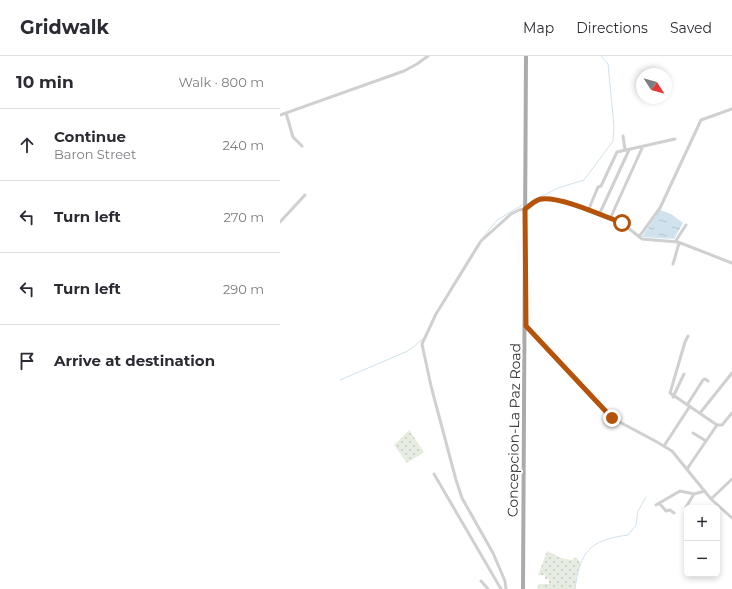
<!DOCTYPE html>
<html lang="en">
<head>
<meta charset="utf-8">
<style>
	body { margin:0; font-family:Montserrat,sans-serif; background:#f7f7f7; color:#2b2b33 }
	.controls { position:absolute; right:12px; bottom:12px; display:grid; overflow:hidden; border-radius:6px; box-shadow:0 2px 6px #0003 }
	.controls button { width:36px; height:36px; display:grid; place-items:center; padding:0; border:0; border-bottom:1px solid #e1e1e2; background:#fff; color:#2b2b33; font:20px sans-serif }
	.compass { position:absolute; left:356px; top:12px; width:36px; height:36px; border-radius:50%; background:#fff; box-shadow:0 2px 6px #0003; rotate:126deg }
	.stop { position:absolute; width:12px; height:12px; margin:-9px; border:3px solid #b45309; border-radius:50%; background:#fff }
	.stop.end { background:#b45309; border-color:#fff; box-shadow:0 1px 4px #0008 }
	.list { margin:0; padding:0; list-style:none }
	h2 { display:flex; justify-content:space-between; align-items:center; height:52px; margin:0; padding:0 16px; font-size:17px }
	h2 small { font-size:13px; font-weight:400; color:#7c7c81 }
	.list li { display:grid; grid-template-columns:26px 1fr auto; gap:12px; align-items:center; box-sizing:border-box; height:72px; padding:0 16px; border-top:1px solid #e1e1e2 }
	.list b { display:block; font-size:15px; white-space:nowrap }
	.list p { margin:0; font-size:13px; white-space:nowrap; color:#7c7c81 }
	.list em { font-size:13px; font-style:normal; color:#7c7c81 }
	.icon { flex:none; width:22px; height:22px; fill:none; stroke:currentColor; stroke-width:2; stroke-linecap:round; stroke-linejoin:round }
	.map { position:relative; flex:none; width:452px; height:533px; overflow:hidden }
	header { display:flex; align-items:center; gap:24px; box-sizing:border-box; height:56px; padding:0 20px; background:#fff; border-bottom:1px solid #e1e1e2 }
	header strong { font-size:19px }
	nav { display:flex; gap:22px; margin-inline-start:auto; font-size:14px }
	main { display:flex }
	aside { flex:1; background:#fff }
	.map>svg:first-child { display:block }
	.grass { fill:url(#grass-dots) }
	.water { fill:url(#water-ripples) }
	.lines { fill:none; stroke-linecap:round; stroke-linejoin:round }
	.stream { stroke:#cfe2ee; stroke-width:1 }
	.minor { stroke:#d0d0d0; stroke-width:3 }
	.major { stroke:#ababab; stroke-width:4 }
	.route { stroke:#b45309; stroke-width:5 }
	.labels { text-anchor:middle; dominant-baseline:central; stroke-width:4; stroke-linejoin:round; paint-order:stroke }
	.street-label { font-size:14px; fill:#333; stroke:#fff }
</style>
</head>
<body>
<header>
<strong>Gridwalk</strong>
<nav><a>Map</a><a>Directions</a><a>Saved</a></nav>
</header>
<main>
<aside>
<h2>10 min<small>Walk · 800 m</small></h2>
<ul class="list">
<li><svg class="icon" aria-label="ahead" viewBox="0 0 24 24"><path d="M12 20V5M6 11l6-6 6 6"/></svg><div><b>Continue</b><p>Baron Street</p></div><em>240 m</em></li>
<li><svg class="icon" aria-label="left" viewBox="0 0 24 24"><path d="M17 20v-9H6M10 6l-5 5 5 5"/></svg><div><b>Turn left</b></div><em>270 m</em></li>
<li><svg class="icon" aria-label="left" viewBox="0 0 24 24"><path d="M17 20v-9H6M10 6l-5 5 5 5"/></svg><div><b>Turn left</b></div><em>290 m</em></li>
<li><svg class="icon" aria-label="arrive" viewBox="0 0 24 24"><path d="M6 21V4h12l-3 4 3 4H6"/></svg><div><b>Arrive at destination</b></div></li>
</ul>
</aside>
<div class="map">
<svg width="452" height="533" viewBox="0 0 452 533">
	<defs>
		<pattern id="grass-dots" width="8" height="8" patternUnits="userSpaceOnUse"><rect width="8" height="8" fill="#e6ecdf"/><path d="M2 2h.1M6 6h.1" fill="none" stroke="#c6cbc0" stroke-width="1.8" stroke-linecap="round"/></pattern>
		<pattern id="water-ripples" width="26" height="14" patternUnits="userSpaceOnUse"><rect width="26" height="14" fill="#cfe2ee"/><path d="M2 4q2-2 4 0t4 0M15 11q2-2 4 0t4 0" fill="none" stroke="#b2c2cd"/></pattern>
	</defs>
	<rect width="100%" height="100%" fill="#fff"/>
	<path class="grass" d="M129 374 144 396 127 407 114 389Z
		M267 495 281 502 292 504 296 501 301 508 297 519 295 533H257L259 528H269V523H265V519H258Z"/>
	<path class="water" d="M380 154 391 158 403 167 394 183 362 181Z"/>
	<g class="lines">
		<path class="stream" d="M250 146 278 132 304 124 333 85 334 70 328 8 321 0
			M201 184 217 164 242 149
			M170 233 199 186
			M60 324 128 295 143 283
			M295 533C300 495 310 484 348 479L356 469 358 455 366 441"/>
		<path class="minor" d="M6 57 13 81 22 90
			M0 59 124 15 137 8 148 0
			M343 80 345 94
			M308 155 318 131 321 130 337 96 395 83
			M319 159 349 94
			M330 163 363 90
			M0 166 25 139
			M359 181 380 152 421 64 452 53
			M395 186 406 169
			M393 208 399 187
			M246 270 332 362 377 386 392 395 431 443 452 462
			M408 280 405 286 390 337 437 369
			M393 341 404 318
			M407 349 423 324 425 323 428 325
			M420 357 452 317
			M413 377 426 385
			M384 390 410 350
			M407 413 437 369H442L452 357
			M154 418 221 533
			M431 443 452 423
			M379 447 386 455 390 454 394 457
			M376 449 400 435 414 438 425 435
			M406 451 414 438
			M201 525 208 533
			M226 533 225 525 213 497 182 442 176 424 151 330 142 288 156 258 201 185 231 158 239 154 245 153 256 145 266 143 284 146 342 167 362 183 398 186 452 207"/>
		<path class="major" d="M243 533 246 0"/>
	</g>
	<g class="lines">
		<path class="route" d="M332 362 246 270 245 153C251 149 255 144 261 143 280 140 323 160 342 167"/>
	</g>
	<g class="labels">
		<g class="street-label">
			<text transform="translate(234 374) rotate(-89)">Concepcion-La Paz Road</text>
		</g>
	</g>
</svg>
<div class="controls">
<button>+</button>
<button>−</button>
</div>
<svg class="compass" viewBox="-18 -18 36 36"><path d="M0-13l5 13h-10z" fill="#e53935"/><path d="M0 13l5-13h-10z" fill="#7c7c81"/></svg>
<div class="stop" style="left:342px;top:167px"></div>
<div class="stop end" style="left:332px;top:362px"></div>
</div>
</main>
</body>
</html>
